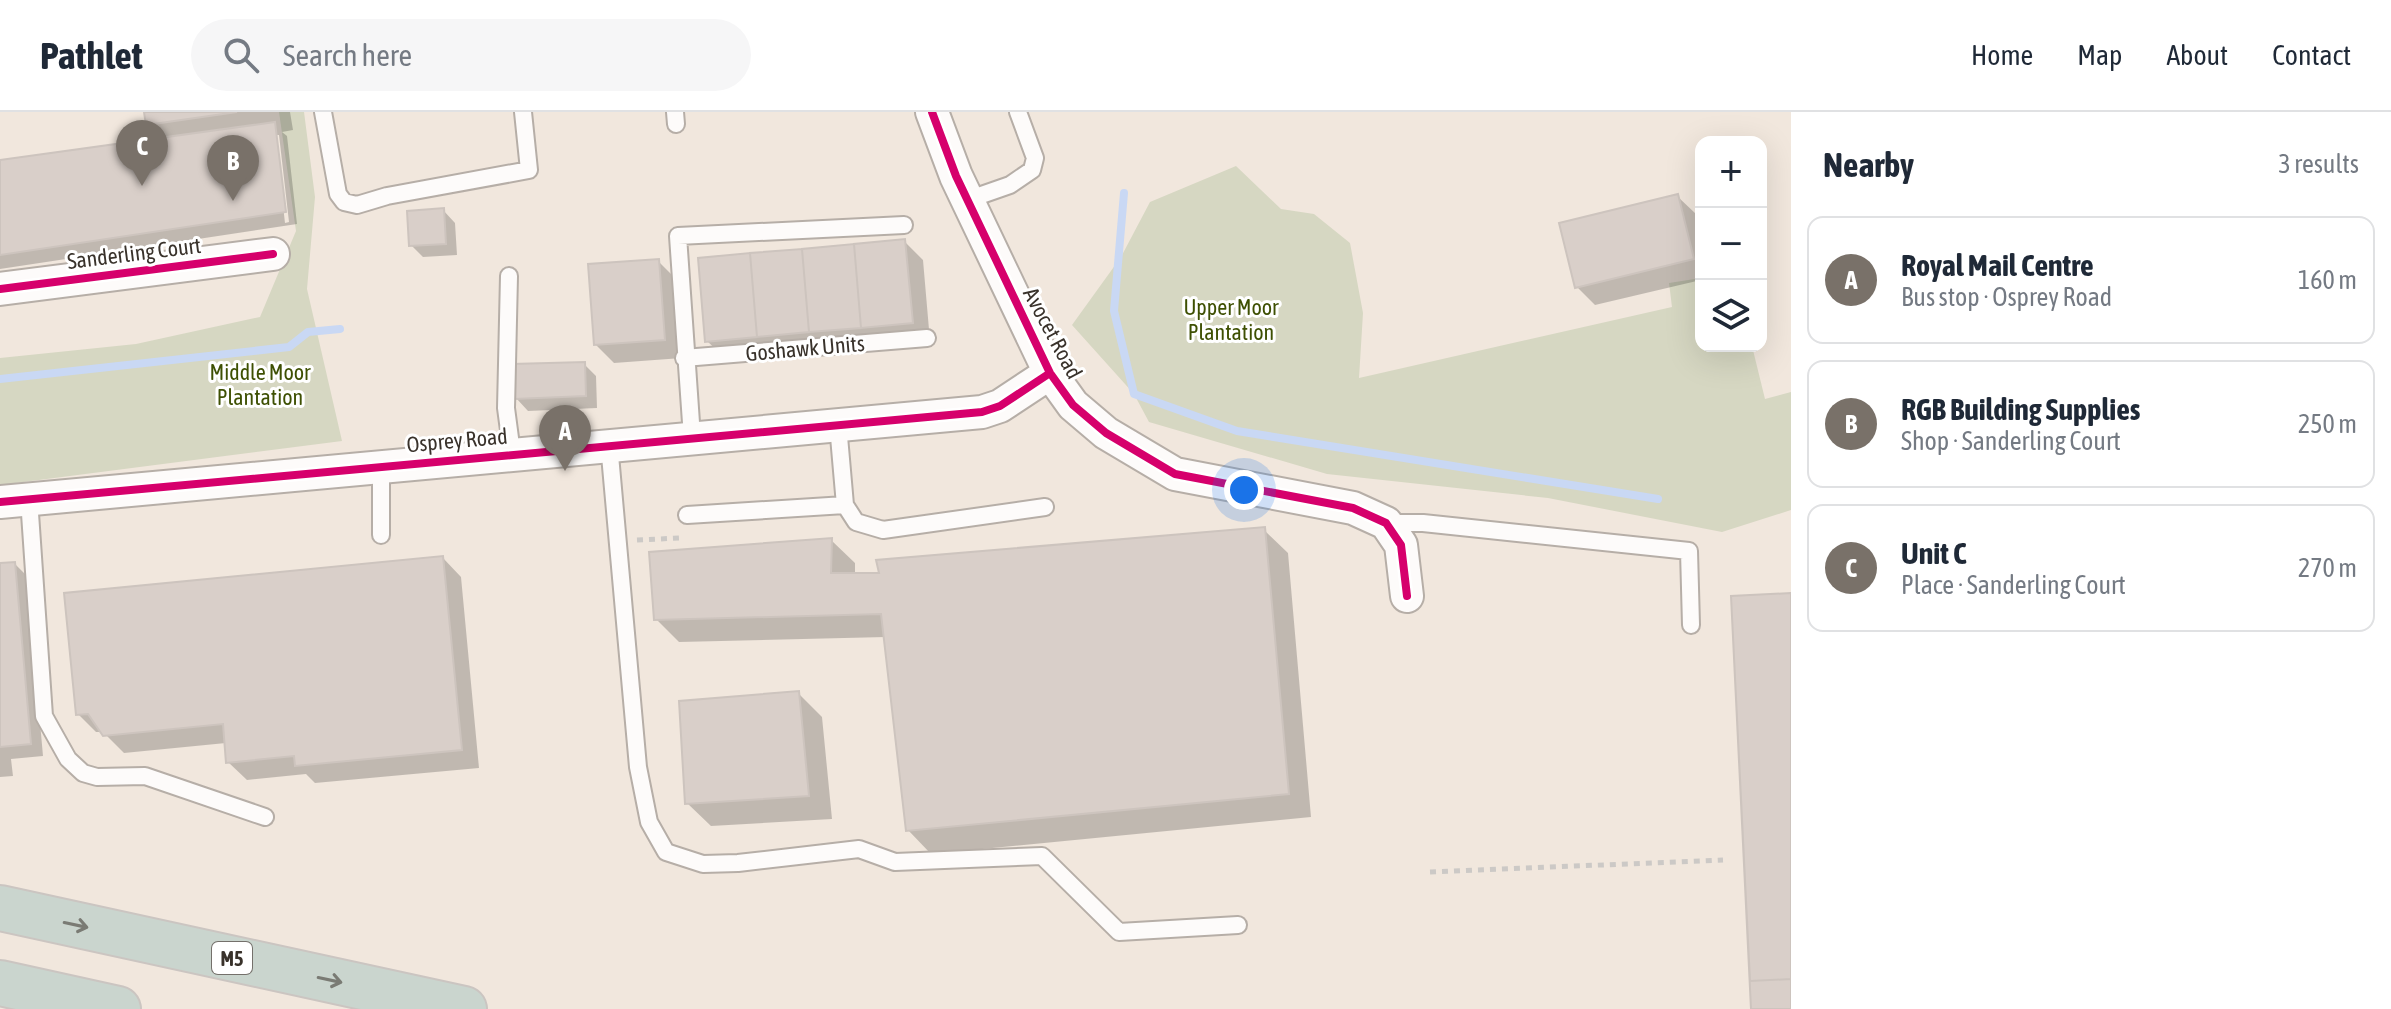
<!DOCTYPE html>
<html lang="en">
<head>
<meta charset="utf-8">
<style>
	body { margin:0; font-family:"Asap Condensed",sans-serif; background:#f6f6f7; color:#1f2937 }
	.controls { position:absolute; right:24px; top:24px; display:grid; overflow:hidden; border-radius:16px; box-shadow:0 8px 32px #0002 }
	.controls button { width:72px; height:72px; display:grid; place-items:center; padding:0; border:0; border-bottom:2px solid #e0e1e3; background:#fff; color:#1f2937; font:40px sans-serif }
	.you { position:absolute; left:1244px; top:378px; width:28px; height:28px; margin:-20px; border:6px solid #fff; border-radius:50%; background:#1a73e8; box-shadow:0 0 0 12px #1a73e833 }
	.badge { display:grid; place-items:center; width:52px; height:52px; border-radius:50%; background:#797169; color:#fff; font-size:26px; font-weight:700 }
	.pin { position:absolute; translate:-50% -66px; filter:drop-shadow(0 2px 4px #0008) }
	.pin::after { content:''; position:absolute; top:42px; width:28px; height:24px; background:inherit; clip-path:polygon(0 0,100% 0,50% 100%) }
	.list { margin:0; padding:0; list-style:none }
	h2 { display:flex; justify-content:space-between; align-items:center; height:104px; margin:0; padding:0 32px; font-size:34px }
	h2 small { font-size:26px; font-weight:400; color:#747a83 }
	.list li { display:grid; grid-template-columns:52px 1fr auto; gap:24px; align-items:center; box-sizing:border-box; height:128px; margin:0 16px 16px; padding:0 16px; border:2px solid #e0e1e3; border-radius:16px }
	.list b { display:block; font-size:30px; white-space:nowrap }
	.list p { margin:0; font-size:26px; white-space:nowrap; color:#747a83 }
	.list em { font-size:26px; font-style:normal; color:#747a83 }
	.icon { flex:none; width:44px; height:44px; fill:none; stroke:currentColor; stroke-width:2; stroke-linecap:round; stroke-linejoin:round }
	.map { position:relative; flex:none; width:1791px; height:897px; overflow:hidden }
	header { display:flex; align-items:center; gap:48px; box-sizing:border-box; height:112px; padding:0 40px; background:#fff; border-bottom:2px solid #e0e1e3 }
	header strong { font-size:38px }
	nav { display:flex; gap:44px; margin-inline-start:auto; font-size:28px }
	.search { width:560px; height:72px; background:#f6f6f7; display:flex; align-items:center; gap:20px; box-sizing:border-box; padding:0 28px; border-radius:44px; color:#747a83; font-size:30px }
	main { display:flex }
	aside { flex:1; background:#fff }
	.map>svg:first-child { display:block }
	.green { fill:#d6d7c2 }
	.shadow { fill:#0003; fill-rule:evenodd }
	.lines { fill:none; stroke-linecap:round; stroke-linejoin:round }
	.stream { stroke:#c9d8f4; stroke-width:8 }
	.building { fill:#d9cfc9; stroke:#cdc4be; stroke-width:2 }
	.lane-casing { stroke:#b6aea7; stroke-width:20 }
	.street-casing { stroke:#b6aea7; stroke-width:36 }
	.highway-casing { stroke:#cbc5c1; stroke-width:48 }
	.path { stroke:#ccc9c6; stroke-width:5; stroke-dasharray:6 6; stroke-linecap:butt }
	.lane { stroke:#fdfbfa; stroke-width:16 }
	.street { stroke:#fdfbfa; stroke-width:32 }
	.highway { stroke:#cad5ce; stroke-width:44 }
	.cycleway-casing { stroke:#fff; stroke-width:13 }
	.cycleway { stroke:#d6006c; stroke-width:8 }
	.oneway { stroke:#7a7b74 }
	.labels { text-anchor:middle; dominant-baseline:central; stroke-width:6; stroke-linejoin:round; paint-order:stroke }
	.shield { fill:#fff; stroke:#74706b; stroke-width:2 }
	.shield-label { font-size:20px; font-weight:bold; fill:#39322b }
	.street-label { font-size:22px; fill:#39322b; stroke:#fff }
	.park-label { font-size:22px; fill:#3e5003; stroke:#fff }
</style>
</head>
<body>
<header>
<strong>Pathlet</strong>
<div class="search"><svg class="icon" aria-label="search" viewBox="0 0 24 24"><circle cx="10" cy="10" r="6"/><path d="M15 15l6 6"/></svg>Search here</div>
<nav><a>Home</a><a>Map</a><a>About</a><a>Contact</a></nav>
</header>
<main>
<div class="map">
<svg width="1791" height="897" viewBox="0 0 1791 897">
	<rect width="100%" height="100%" fill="#f1e7dd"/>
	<path class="green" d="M279 0H304L315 85 307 177 342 329 0 373V246L136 232 260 205 296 119Z
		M1236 54 1281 97 1314 102 1350 131 1363 201 1359 266 1672 195 1669 171 1701 166V234H1752L1765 287 1791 280V398L1722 420 1548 386 1327 362 1149 310 1134 282 1072 213 1121 145 1150 90Z"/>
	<path class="shadow" d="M146 0H290L293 18 282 20 287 24 297 112 0 157V50L163 28 148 12ZM275 23H279L289 110 285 111Z
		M1677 84 1696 102 1701 124V168L1595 193 1577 175Z
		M443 98 455 111 457 143 423 145 411 133Z
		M904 129 923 148 930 229 726 247 707 229Z
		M658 149 677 168 682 246 614 251 595 232Z
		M584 252 596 264 597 296 528 299 516 286Z
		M1264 418 1288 441 1311 705 931 742 908 718 886 525 679 530 656 507 831 428 855 451V463H881Z
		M443 446 461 465 479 656 315 671 306 662 247 668 228 650 226 631 124 641 103 620H96L78 602Z
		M15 452 27 464 43 644 11 647 13 664 0 665V453Z
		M798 581 822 605 832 707 711 714 687 691Z"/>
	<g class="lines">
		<path class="stream" d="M1124 81 1114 199 1134 282 1237 319 1658 387
			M0 267 289 235 308 220 340 217"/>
	</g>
	<path class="building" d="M144 0H237L146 13Z
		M275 10 286 100 0 143V48Z
		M1678 82 1694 147 1575 176 1559 111Z
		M444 96 446 132 409 134 407 99Z
		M905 127 913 211 861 216 854 132Z
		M854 132 861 216 809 220 802 137Z
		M802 137 809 220 757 225 750 141Z
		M750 141 757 225 705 230 698 146Z
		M659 147 665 228 594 233 588 152Z
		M585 250 586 284 514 287 512 252Z
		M1265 415 1289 682 906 719 881 502 654 508 649 440 832 426 831 461H879L876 448Z
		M443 444 462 638 295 654 294 644 226 651 223 612 103 624 88 602 76 603 64 481Z
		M15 450 31 632 0 635V451Z
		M1791 481V897H1751L1731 484Z
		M1791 481V867L1750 869 1731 484Z
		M799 579 809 684 685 692 679 589Z"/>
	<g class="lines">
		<g class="lane-casing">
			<path id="lane" d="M323 0 338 82 344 90 357 93 387 84 529 58 523 0
				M675 0 676 12
				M967 88 1010 73 1032 58 1035 46 1018 0
				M509 164 506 296 512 341
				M684 246 927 226
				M838 313 845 393 856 410 883 418 1045 395
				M692 325 678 124 904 113
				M609 332 638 655 649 710 666 740 703 752 738 751 859 737 895 750 1042 744 1119 820 1238 813
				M29 387 44 604 68 647 83 661 97 665 145 664 265 705
				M687 403 845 393
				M1386 411H1423L1689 439 1691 513
				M381 423V353"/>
		</g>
		<g class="street-casing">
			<path id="street" d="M932 0 956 64 1050 261 1073 293 1106 321 1175 362 1353 396 1386 411 1401 433 1407 484
				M0 177 273 142
				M0 390 982 300 1000 294 1050 261"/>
		</g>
		<g class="highway-casing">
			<path id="highway" d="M0 796 464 897
				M0 871 118 897"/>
		</g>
		<path class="path" d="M637 428 680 426 681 423
			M1430 760 1723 748"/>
		<use href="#lane" class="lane"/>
		<use href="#street" class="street"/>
		<use href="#highway" class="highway"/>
		<g class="cycleway-casing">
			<path id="cycleway" d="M932 0 956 64 1050 261 1073 293 1106 321 1175 362 1353 396 1386 411 1401 433 1407 484
				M0 177 273 142
				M0 390 982 300 1000 294 1050 261"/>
		</g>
		<use href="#cycleway" class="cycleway"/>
	</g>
	<defs><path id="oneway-shaft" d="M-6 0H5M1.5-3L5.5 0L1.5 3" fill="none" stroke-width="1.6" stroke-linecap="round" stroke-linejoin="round" transform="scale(2)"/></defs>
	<g class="oneway">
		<use href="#oneway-shaft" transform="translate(76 813) rotate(12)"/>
		<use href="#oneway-shaft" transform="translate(330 868) rotate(12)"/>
	</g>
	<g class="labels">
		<rect class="shield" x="212" y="830" width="40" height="32" rx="6"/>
		<g class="shield-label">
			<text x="232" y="846">M5</text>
		</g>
		<g class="street-label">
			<text transform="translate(134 141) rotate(-7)">Sanderling Court</text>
			<text transform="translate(1053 221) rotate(62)">Avocet Road</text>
			<text transform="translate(805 236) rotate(-5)">Goshawk Units</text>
			<text transform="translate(457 328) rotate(-5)">Osprey Road</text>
		</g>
		<g class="park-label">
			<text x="1231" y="195">Upper Moor<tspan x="1231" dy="25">Plantation</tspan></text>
			<text x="260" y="260">Middle Moor<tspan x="260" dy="25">Plantation</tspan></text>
		</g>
	</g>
</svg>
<div class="controls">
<button>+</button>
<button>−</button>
<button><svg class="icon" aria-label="layers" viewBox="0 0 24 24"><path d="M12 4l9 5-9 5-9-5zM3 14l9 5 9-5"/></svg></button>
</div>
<div class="you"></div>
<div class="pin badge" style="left:565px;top:359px">A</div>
<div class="pin badge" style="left:233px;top:89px">B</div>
<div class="pin badge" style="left:142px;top:74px">C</div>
</div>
<aside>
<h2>Nearby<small>3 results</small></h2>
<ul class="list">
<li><span class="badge">A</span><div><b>Royal Mail Centre</b><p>Bus stop · Osprey Road</p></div><em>160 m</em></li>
<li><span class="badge">B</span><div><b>RGB Building Supplies</b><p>Shop · Sanderling Court</p></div><em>250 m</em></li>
<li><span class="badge">C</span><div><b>Unit C</b><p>Place · Sanderling Court</p></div><em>270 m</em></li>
</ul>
</aside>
</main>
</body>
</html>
